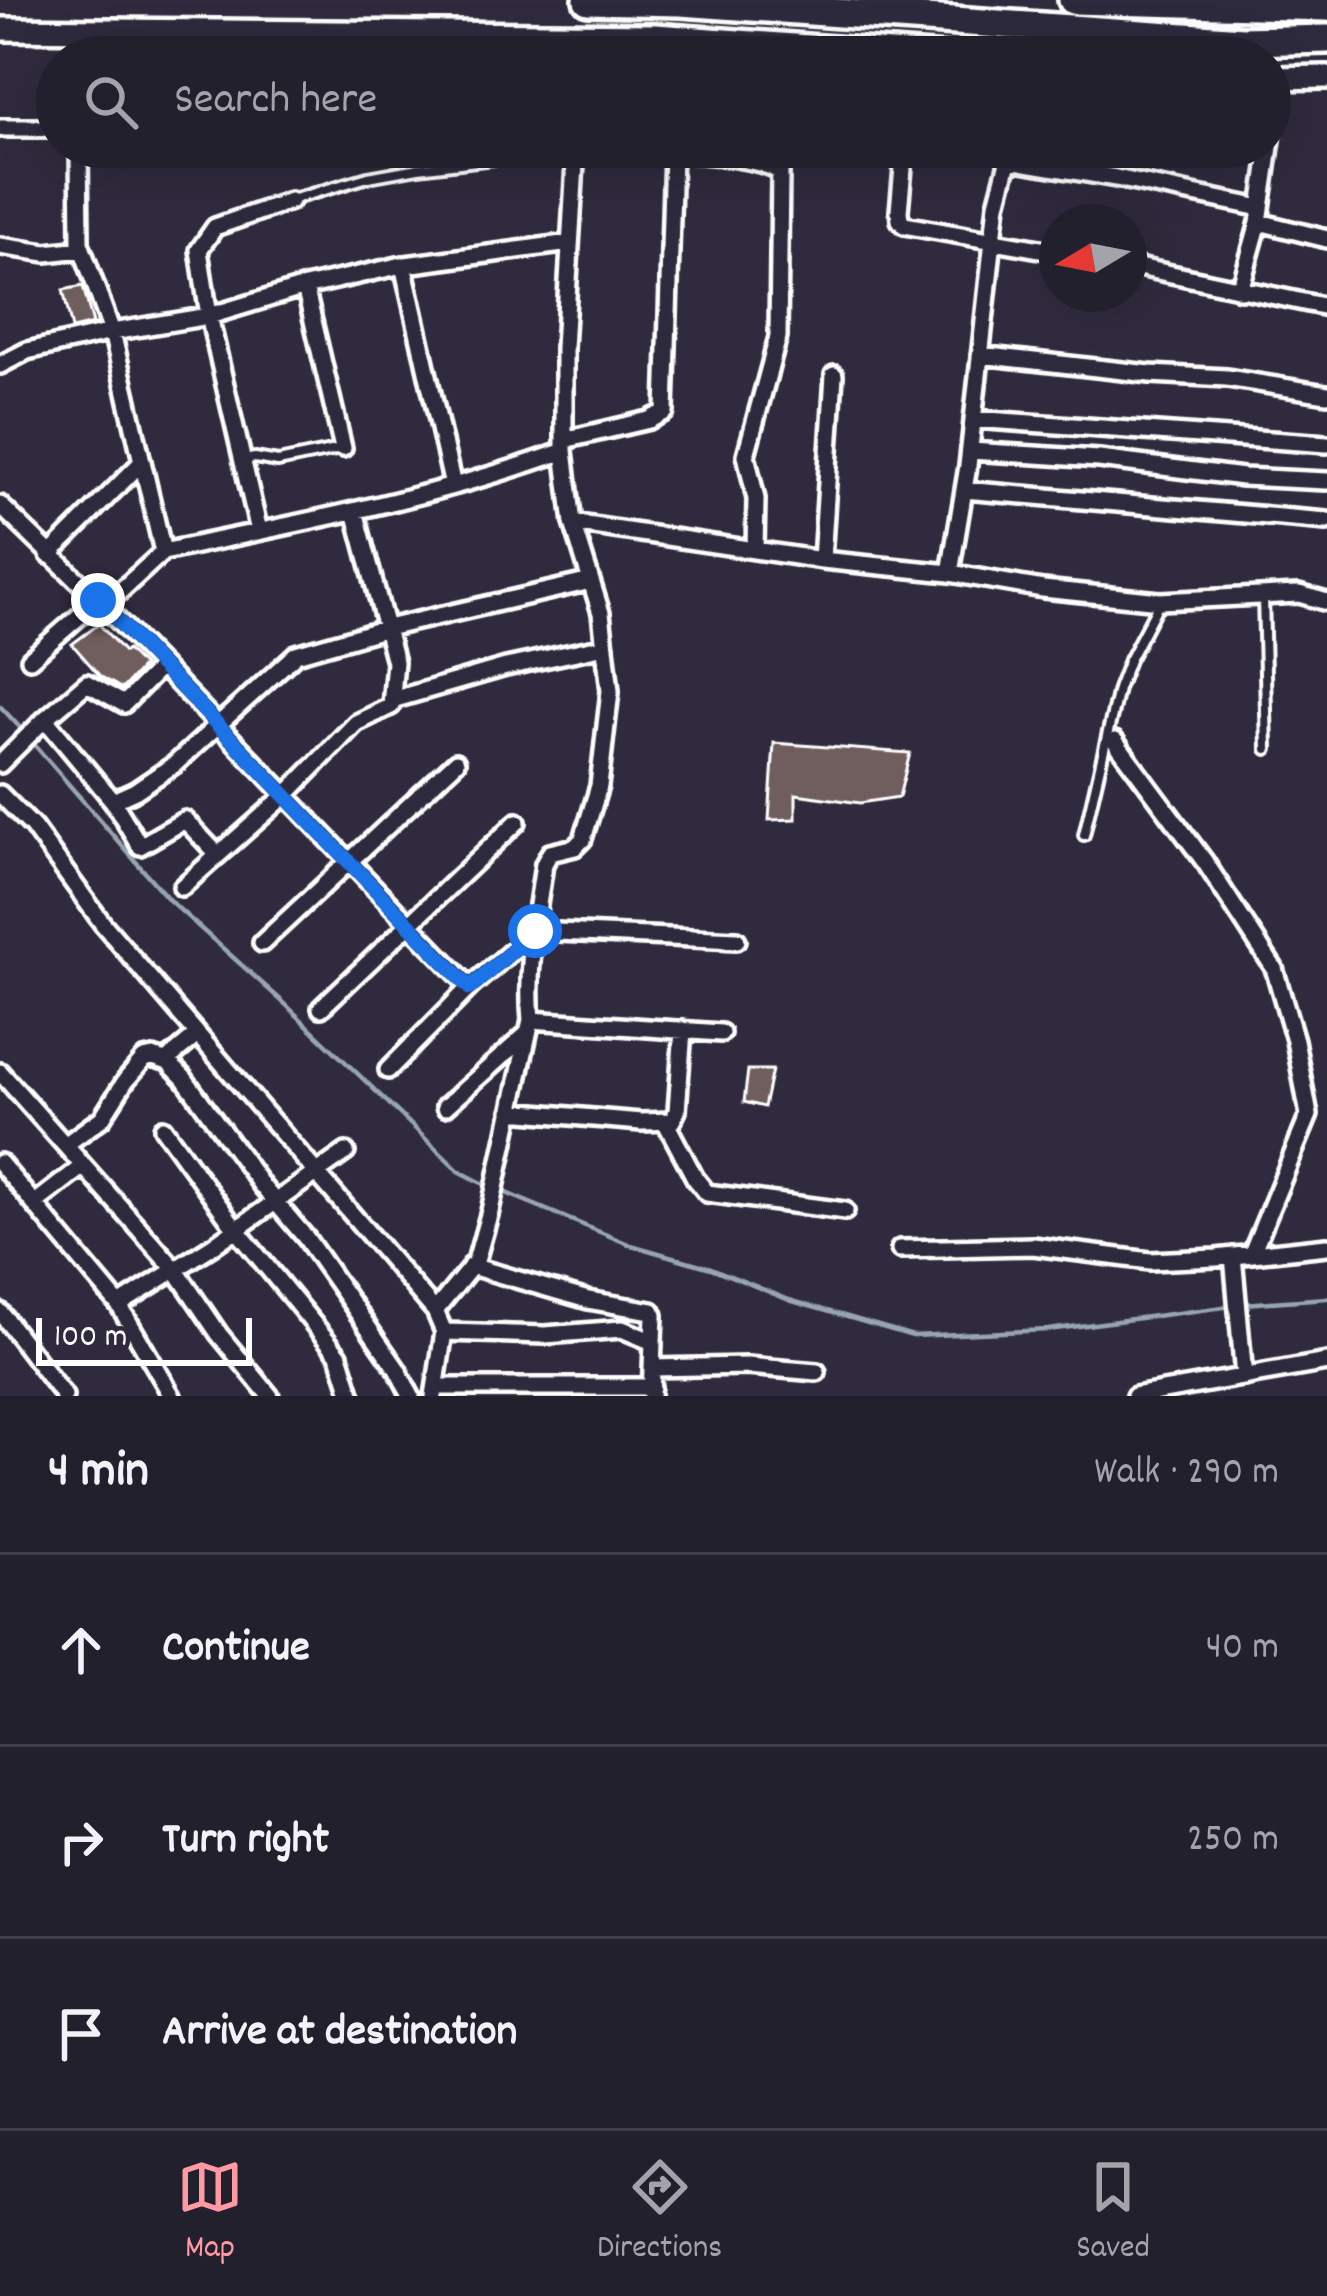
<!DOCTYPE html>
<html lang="en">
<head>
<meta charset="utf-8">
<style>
	body { margin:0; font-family:Dekko,sans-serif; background:#2f2d3a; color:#f1f3f6 }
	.compass { position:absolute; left:1039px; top:204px; width:108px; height:108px; border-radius:50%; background:#23202e; box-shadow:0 12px 48px #0002; rotate:260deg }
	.scale { position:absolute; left:36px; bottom:30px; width:216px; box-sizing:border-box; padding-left:12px; border:6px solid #fff; border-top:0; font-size:33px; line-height:42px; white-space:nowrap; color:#fff; -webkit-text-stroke:9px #2f2a3d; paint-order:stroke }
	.stop { position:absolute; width:36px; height:36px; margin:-27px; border:9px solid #1a73e8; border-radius:50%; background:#fff }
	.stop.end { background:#1a73e8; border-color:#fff; box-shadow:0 3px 12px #0008 }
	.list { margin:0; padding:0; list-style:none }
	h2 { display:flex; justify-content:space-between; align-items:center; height:156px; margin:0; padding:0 48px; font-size:51px }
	h2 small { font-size:39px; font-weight:400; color:#a3a3aa }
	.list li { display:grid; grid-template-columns:78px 1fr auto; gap:36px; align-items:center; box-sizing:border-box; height:192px; padding:0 48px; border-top:3px solid #403e4a }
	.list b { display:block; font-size:45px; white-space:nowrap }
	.list em { font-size:39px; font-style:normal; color:#a3a3aa }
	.icon { flex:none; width:66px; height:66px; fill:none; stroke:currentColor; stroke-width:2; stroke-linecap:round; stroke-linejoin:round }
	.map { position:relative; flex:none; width:1327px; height:1396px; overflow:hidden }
	.search { position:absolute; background:#23202e; box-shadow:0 12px 48px #0002; left:36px; right:36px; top:36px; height:132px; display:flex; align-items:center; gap:30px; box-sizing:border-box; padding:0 42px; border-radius:66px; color:#a3a3aa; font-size:45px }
	.sheet { height:732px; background:#23202e }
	nav { display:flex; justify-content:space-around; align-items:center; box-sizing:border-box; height:168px; border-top:3px solid #403e4a; background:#23202e; font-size:33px; color:#a3a3aa }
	nav a { display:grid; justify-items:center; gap:6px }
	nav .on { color:#ff9aa2 }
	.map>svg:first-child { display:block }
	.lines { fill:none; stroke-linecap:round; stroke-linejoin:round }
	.stream { stroke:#97a5b0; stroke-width:4.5 }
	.building { fill:#705d5d; stroke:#fff; stroke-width:3 }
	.lane-casing { stroke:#fff; stroke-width:16 }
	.street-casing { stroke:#fff; stroke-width:24 }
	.secondary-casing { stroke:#fff; stroke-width:30 }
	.highway-casing { stroke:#fff; stroke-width:36 }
	.lane { stroke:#2f2a3d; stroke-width:8 }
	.street { stroke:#2f2a3d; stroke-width:15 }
	.secondary { stroke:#2f2a3d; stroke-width:21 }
	.highway { stroke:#2f2a3d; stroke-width:27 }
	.route { stroke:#1a73e8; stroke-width:15 }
</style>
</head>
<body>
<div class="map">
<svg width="1327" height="1396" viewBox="0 0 1327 1396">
	<rect width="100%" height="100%" fill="#2f2a3d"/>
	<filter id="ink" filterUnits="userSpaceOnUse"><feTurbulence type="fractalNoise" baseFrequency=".00833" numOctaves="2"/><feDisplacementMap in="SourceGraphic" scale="24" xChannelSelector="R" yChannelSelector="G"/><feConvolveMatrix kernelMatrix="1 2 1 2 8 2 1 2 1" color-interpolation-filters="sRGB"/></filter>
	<g filter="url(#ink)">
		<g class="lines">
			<path class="stream" d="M0 706 25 733
				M32 742 170 901 284 1003 459 1171 482 1183 631 1245 711 1268 789 1300 913 1336 1048 1330 1232 1306
				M1243 1304 1327 1298"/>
		</g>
		<path class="building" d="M83 286 93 324 72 329 63 290Z
			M99 624 124 652 127 650 143 666 122 689 100 676 72 644Z
			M774 743 910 753 899 797 860 803 796 794V819L769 820Z
			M748 1070H772L764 1107 744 1102Z"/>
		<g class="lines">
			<g class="lane-casing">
				<path id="lane" d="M291 200 368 177 418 168 576 149
					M244 460 255 458 278 462 341 449
					M1263 596 1267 749
					M1084 835 1118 689 1129 660 1159 603"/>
			</g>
			<g class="street-casing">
				<path id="street" d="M74 29 75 57
					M582 57 583 34
					M1280 78 1259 222 1327 239
					M0 128H57
					M905 147 899 211 900 220 904 225 1057 252
					M1012 147 997 204 968 466 950 573 1043 589 1160 601 1299 594 1327 602
					M576 149C620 151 749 149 780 172L778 337 746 455 756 499 755 549
					M1009 160 1116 178 1261 208
					M0 246 46 253 82 249
					M403 265 453 486
					M1129 265 1327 307
					M305 287 343 448
					M1240 290 1259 222
					M980 355 1150 374 1227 378 1327 394
					M0 365 27 351 112 332 80 243 79 147
					M973 419 1327 444
					M564 440 649 420 665 412 673 153
					M564 451C434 498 298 523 163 552L112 332 209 316 305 287 398 266 570 243
					M970 451 1099 459 1243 477 1327 481
					M964 490 1327 521
					M0 505 104 606 470 987
					M573 523 822 560 950 573
					M259 531 209 316 199 250 215 227 290 201
					M49 555 142 462
					M822 560 834 375
					M104 606 163 552
					M30 659 98 600
					M392 700 506 667 605 646
					M1115 741 1205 862 1274 968 1295 1040 1309 1115 1254 1248
					M0 764 45 719
					M0 794 33 827 103 924 435 1311
					M113 801 45 719 87 683 124 704 162 666
					M217 854 185 820 140 846 113 801 135 791 175 764 296 654 387 628 591 581
					M182 887 286 795 356 723 391 706 395 662 355 511
					M262 943 456 762
					M321 1008 517 822
					M531 1020 721 1033
					M166 1061 197 1035
					M388 1070 470 987 535 931 737 940
					M0 1072 175 1269 219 1334 270 1396
					M445 1107 528 1033
					M511 1111 641 1122 672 1121 677 1111 683 1030
					M666 1123 695 1178 707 1193 845 1211
					M163 1128 236 1229 339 1355 352 1396
					M65 1145 102 1118 126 1080 144 1059 153 1057 168 1062 184 1078 262 1186 306 1238 397 1369 411 1396
					M0 1163 119 1305 172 1396
					M34 1204 83 1166
					M900 1249 1033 1246 1150 1261 1216 1258 1327 1246
					M1233 1256 1244 1377
					M471 1266 588 1300 652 1311 654 1315 651 1396
					M119 1305 214 1245 346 1152
					M0 1312 64 1396
					M444 1332 545 1335 622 1329 653 1342
					M652 1368 747 1366 817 1372
					M436 1387H652
					M434 1396 444 1332 435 1311 476 1261 490 1211 531 1020C526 968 537 915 544 864L550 853 575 847 583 839 599 786 610 691 601 613 573 523 564 451V348L576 147
					M1135 1396 1327 1362"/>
			</g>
			<g class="secondary-casing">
				<path id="secondary" d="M0 29 655 35 961 57
					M1270 78 1327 77"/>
			</g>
			<g class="highway-casing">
				<path id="highway" d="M588 0 681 2 1242 41 1327 39
					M1073 0 1327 7"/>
			</g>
			<use href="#lane" class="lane"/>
			<use href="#street" class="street"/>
			<use href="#secondary" class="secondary"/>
			<use href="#highway" class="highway"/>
		</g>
	</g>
	<g class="lines" filter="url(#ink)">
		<path class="route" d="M98 600 470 988 535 931"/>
	</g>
</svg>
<svg class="compass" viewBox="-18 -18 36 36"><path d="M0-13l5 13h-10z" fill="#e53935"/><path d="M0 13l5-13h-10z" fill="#a3a3aa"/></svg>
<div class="scale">100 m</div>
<div class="stop" style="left:535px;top:931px"></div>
<div class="stop end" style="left:98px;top:600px"></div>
<div class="search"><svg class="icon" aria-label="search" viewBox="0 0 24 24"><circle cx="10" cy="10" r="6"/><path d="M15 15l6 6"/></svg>Search here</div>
</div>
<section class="sheet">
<h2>4 min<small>Walk · 290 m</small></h2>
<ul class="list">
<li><svg class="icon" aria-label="ahead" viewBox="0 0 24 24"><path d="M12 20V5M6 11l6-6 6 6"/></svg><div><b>Continue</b></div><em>40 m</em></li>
<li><svg class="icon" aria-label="right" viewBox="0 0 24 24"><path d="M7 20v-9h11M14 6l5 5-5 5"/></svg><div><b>Turn right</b></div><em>250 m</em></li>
<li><svg class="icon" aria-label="arrive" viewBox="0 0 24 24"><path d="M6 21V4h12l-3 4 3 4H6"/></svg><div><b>Arrive at destination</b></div></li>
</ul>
</section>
<nav>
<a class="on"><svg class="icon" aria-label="map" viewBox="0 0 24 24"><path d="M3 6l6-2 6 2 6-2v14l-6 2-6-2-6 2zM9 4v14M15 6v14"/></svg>Map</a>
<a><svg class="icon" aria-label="directions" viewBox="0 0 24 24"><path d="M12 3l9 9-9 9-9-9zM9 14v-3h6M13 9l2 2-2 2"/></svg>Directions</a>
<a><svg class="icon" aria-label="saved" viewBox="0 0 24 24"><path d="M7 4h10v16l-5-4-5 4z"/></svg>Saved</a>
</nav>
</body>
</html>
